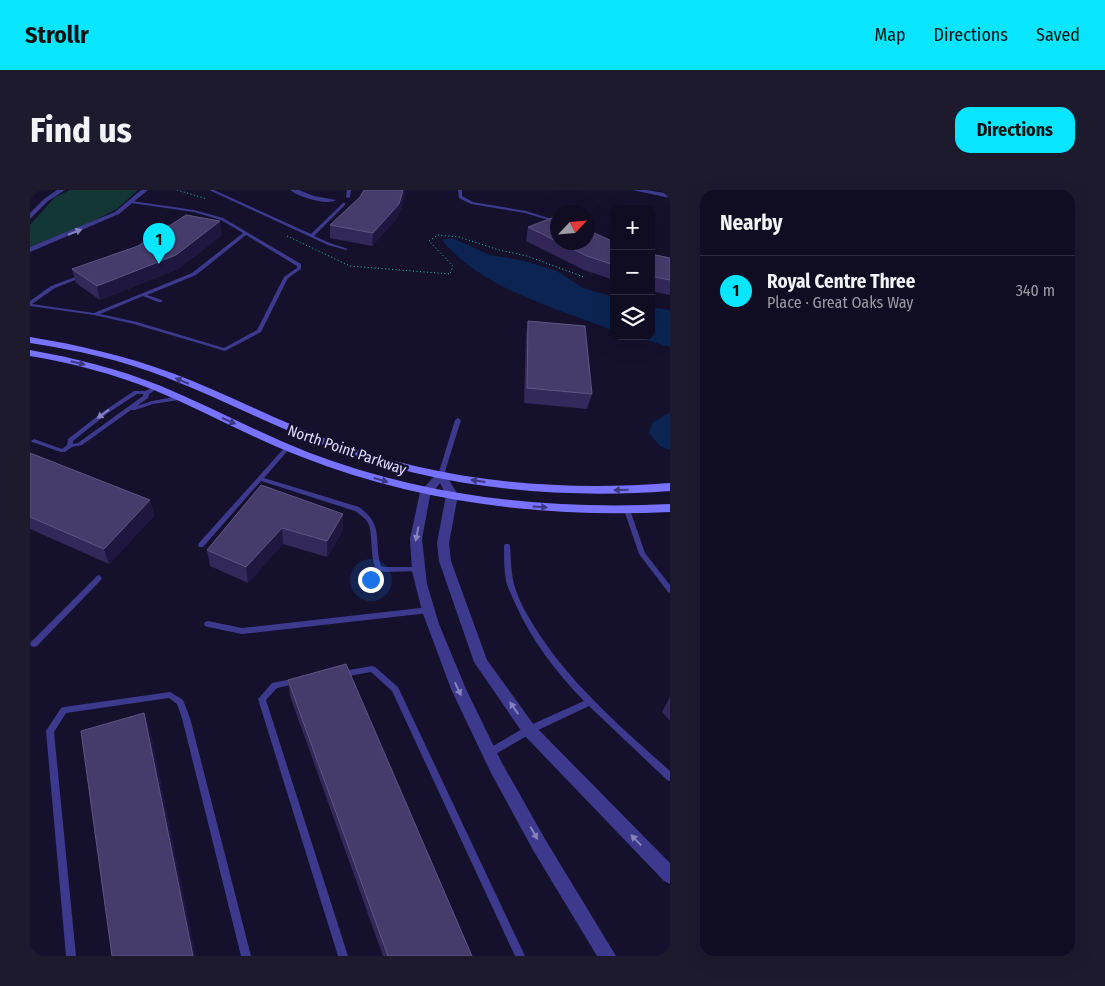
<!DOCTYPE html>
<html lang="en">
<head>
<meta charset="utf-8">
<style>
	body { margin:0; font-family:"Fira Sans Condensed",sans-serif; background:#1e1a2e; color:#f1f3f6 }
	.controls { position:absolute; right:15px; top:15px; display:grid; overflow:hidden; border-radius:10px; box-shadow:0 5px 20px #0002 }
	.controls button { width:45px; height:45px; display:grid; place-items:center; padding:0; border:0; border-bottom:1px solid #302c3f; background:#100c21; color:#f1f3f6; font:25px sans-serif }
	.compass { position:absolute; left:520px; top:15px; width:45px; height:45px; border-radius:50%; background:#100c21; box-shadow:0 5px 20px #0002; rotate:64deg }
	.you { position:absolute; left:340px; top:389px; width:18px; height:18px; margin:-12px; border:4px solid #fff; border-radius:50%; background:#1a73e8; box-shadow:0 0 0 8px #1a73e833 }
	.badge { display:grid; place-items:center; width:32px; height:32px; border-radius:50%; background:#07e5ff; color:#111; font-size:16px; font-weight:700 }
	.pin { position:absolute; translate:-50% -41px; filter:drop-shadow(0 1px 2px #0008) }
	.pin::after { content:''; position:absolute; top:26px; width:18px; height:15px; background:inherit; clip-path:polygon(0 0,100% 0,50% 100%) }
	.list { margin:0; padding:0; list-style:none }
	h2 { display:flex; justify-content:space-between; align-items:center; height:65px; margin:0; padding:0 20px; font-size:21px }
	h2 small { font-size:16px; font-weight:400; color:#9c9ba5 }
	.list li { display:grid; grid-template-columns:32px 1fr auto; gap:15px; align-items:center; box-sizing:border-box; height:70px; padding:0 20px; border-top:1px solid #302c3f }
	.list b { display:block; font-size:19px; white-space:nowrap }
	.list p { margin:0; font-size:16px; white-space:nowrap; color:#9c9ba5 }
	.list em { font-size:16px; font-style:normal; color:#9c9ba5 }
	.icon { flex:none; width:28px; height:28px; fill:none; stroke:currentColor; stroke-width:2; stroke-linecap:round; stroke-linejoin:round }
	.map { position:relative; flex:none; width:640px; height:766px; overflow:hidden; border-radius:15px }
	header { display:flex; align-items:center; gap:30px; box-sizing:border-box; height:70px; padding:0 25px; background:#07e5ff; color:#111 }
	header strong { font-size:24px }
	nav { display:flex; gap:28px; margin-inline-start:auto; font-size:18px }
	.intro { display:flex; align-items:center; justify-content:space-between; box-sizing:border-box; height:120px; padding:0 30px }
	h1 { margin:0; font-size:35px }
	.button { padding:12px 22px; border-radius:15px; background:#07e5ff; color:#111; font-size:18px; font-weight:700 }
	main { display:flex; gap:30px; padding:0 30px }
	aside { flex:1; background:#100c21; border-radius:15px; box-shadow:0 5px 20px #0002 }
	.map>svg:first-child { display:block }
	.green { fill:#133736 }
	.water { fill:#0b2451 }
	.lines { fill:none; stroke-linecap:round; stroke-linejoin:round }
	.path { stroke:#2bc3bb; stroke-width:1; stroke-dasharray:1 2.5; stroke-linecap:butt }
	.lane { fill:#3d398d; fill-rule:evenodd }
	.street { fill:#3d398d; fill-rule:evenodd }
	.secondary { fill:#7772ff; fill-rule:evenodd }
	.wall { fill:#33285a }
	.shaded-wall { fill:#1f1740 }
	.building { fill:#463c6c; stroke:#5e5583 }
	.oneway { fill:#8682c0 }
	.oneway2 { fill:#3c3780 }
	.labels { text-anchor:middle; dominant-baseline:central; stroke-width:5; stroke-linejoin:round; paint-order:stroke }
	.street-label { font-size:15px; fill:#e0dbff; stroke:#15102c }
</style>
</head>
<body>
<header>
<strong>Strollr</strong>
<nav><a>Map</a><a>Directions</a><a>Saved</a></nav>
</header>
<div class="intro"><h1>Find us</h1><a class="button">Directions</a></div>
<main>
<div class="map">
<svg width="640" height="766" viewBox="0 0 640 766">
	<rect width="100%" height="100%" fill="#15102c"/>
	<path class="green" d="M40 0H108L87 19 51 37 0 57V35L25 7Z"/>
	<path class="water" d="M422 48 460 65 495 71 527 81 553 98 584 107V141C526 118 452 99 412 50Z
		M621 117 640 120V157L602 146H621Z
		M640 222V260L630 256 619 243 622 233Z"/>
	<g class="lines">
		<path class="path" d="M147 0 177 9
			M257 46 320 76 420 84 423 76 399 51 408 45 429 47 469 60 497 66 554 87"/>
		<path class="lane" d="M179 0H184L281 44 313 13H315V15L284 46 300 53 318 59 316 60 298 55Z
			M317 0H321L320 7 318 8 316 7Z
			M428 0H432V6L443 12 496 21 528 31V33L495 23 441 14 429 8Z
			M102 11 164 20 193 28 271 74V79L258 88 231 142 195 161 104 134 64 125 0 116V111L21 96 53 84 55 85V86L25 98 2 114 64 123 162 83 213 43 191 30 164 22 101 13 100 12ZM216 45 267 76V78L254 87 227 140 194 158 107 132 70 124 113 106 128 112H132V110L117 105 166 85Z
			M125 196 128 198 127 199 119 204 118 208 107 216 122 211 149 206 152 208 149 210 123 214 105 220H101L52 255 42 257 35 262H31L2 252 1 251 4 249 32 259 37 255 38 249 74 221 104 201H115ZM107 204H113V206L48 253 43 254V251L78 223Z
			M428 228 431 230 414 285 411 287 409 286 408 285 425 230Z
			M258 255 261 257 260 258 234 288 329 317C355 336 343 350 351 376L355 377H390L391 379 390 381 354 382 346 379C339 363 344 343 337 331 334 327 329 324 325 321L231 291 173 357H169L168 355 169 353 256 256Z
			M595 318H599L600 320 615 363 640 395V403L638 402 609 364 594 320Z
			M475 354H479L480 356C481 369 481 382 484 394 488 409 496 423 504 436 539 493 591 537 640 581V591L637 590 559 516 502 543 462 566 459 567 456 566 455 563 456 560 496 537 554 511C526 482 501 450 485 413 482 406 478 399 476 391 474 380 474 368 474 356Z
			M69 385 72 388 71 390 7 456 4 457 1 456 0 454 1 452 67 386Z
			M399 417 402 418 403 420 402 422 399 423 212 444 178 437 175 436 174 434 175 432 178 431 212 438Z
			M342 476 345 477 368 497 495 766H485L362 501 341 482 313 487 310 486 309 484 310 482 313 481Z
			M267 488 270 489 271 491 270 493 247 498 236 510 318 766H308L228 509 242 493Z
			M140 502 153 510 160 528 221 766H211L152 528 147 514 139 508 36 523 24 542 46 766H36L16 541 31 518 34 517Z"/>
		<path class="street" d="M27 0H35L18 11 0 29V23L14 9Z
			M111 0H118L89 24 0 62V57L85 22Z
			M260 0H269L284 6 306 10C296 16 269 7 260 0Z
			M602 0H617L640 4V8Z
			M411 281 415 283 428 305 419 353 421 371 457 470 504 535 640 673V694L634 691 494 545 444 472 409 371 407 353 416 305 410 293 400 306 392 349 397 394 409 434 436 499 472 573 515 649 586 766H567L503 660 461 583 421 499 392 421 382 381 380 349 390 302 407 283Z"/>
		<path class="secondary" d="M0 147C49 155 96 166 142 183 195 203 246 230 299 250 407 291 525 302 640 293V301C522 310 402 297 291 254 238 234 188 207 135 187 91 170 46 160 0 153Z
			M0 160C45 168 89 179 131 196 181 217 229 243 280 263 395 307 517 320 640 314V322C514 328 390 313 272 267 222 248 174 221 124 200 84 184 42 173 0 166Z"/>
	</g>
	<path class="wall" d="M334 0H375L374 8 368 27 342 56 300 48V35L330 7Z
		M528 27V52H584V90L554 80 496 51 498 37Z
		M192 45 148 79 70 110 46 93 42 79Z
		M621 64 640 68V105L621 101Z
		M498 131 562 204 557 219 494 213 496 146Z
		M0 263 120 310 124 326 79 374 0 339Z
		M231 295 313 340 297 367 253 354 218 393 180 376 177 360Z
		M258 490 442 766H353L260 506Z
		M640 507V531L632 522Z"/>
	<path class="shaded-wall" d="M373 0H375L374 8 368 27 342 56 343 43Z
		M190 31 192 45 148 79 70 110 67 96Z
		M120 310 124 326 79 374 74 359Z
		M313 324V340L297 367V351Z
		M252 338 253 354 218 393 216 377Z
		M114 523 120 538 166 766H163Z"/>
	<path class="building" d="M334 0H373L369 14 343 43 300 35 330 7Z
		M156 25 190 31 146 65 67 96 42 79 108 56Z
		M527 26 528 27V52L498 37Z
		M558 40 584 52V75L557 66 529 52H558Z
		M621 64 640 68V90L621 86Z
		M498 131 555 136 562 204 497 198Z
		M0 263 120 310 74 359 0 327Z
		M231 295 313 324 297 351 252 338 216 377 177 360Z
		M316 474 442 766H358L258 490Z
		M114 523 163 766H82L51 541Z"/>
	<defs><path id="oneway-solid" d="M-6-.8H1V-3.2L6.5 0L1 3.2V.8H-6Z" transform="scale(1.25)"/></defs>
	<g class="oneway">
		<use href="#oneway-solid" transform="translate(45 42) rotate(-22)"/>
		<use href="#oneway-solid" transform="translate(73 224) rotate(144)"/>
		<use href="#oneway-solid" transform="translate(387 344) rotate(101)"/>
		<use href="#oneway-solid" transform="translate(428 499) rotate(65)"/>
		<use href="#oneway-solid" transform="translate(484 518) rotate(-125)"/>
		<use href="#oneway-solid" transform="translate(504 643) rotate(61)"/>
		<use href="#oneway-solid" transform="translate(606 650) rotate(-134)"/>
	</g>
	<g class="oneway2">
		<use href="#oneway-solid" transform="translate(48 173) rotate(13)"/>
		<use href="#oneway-solid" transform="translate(152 191) rotate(-157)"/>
		<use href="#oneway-solid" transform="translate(199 231) rotate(24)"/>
		<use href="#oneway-solid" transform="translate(351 290) rotate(16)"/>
		<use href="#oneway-solid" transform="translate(448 291) rotate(-172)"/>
		<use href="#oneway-solid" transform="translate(591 300) rotate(178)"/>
		<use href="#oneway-solid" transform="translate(510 317) rotate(4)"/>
	</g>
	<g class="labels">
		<g class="street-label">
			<text transform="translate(317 260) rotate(19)">North Point Parkway</text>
		</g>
	</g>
</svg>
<div class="controls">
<button>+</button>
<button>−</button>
<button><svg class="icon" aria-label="layers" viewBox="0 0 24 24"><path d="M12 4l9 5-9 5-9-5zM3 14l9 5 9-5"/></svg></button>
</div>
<svg class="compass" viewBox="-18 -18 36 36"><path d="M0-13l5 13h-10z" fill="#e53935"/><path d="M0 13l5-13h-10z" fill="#9c9ba5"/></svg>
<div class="you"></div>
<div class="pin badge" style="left:129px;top:74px">1</div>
</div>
<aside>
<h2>Nearby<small></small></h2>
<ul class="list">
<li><span class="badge">1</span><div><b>Royal Centre Three</b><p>Place · Great Oaks Way</p></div><em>340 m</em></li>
</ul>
</aside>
</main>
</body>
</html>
